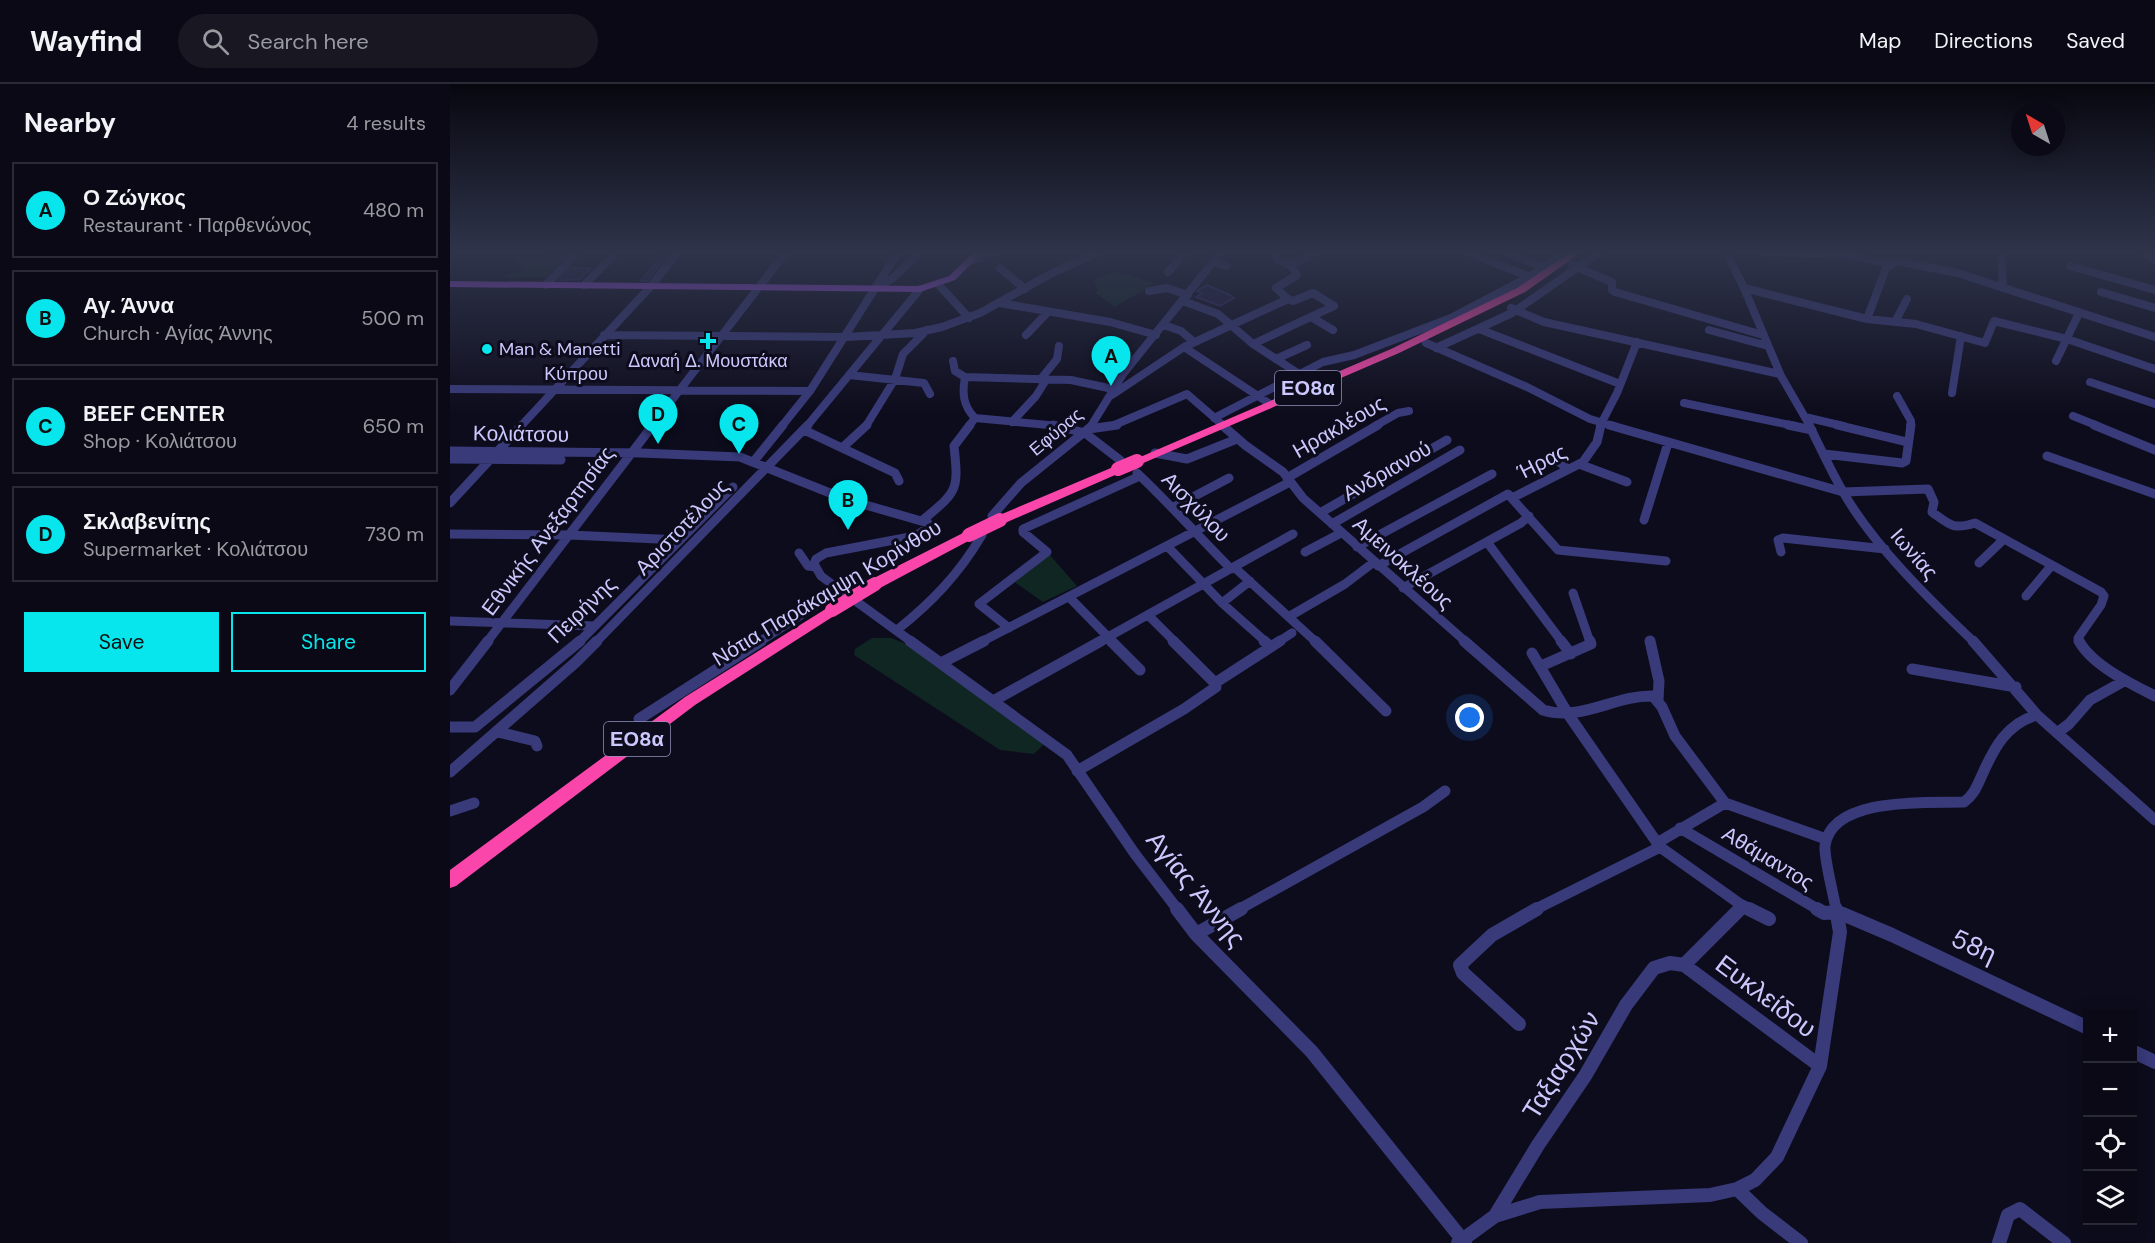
<!DOCTYPE html>
<html lang="en">
<head>
<meta charset="utf-8">
<style>
	body { margin:0; font-family:"DM Sans",sans-serif; background:#181722; color:#f1f3f6 }
	.controls { position:absolute; right:18px; bottom:18px; display:grid; overflow:hidden; border-radius:0px; box-shadow:0 3px 15px #0003 }
	.controls button { width:54px; height:54px; display:grid; place-items:center; padding:0; border:0; border-bottom:2px solid #2a2a34; background:#0a0915; color:#f1f3f6; font:30px sans-serif }
	.compass { position:absolute; left:1561px; top:18px; width:54px; height:54px; border-radius:50%; background:#0a0915; box-shadow:0 3px 15px #0003; rotate:321deg }
	.you { position:absolute; left:1020px; top:634px; width:21px; height:21px; margin:-15px; border:4px solid #fff; border-radius:50%; background:#1a73e8; box-shadow:0 0 0 9px #1a73e833 }
	.badge { display:grid; place-items:center; width:39px; height:39px; border-radius:50%; background:#06e6ec; color:#111; font-size:20px; font-weight:700 }
	.pin { position:absolute; translate:-50% -50px; filter:drop-shadow(0 2px 3px #0008) }
	.pin::after { content:''; position:absolute; top:32px; width:21px; height:18px; background:inherit; clip-path:polygon(0 0,100% 0,50% 100%) }
	.list { margin:0; padding:0; list-style:none }
	h2 { display:flex; justify-content:space-between; align-items:center; height:78px; margin:0; padding:0 24px; font-size:26px }
	h2 small { font-size:20px; font-weight:400; color:#999aa0 }
	.list li { display:grid; grid-template-columns:39px 1fr auto; gap:18px; align-items:center; box-sizing:border-box; height:96px; margin:0 12px 12px; padding:0 12px; border:2px solid #2a2a34; border-radius:0px }
	.list b { display:block; font-size:22px; white-space:nowrap }
	.list p { margin:0; font-size:20px; white-space:nowrap; color:#999aa0 }
	.list em { font-size:20px; font-style:normal; color:#999aa0 }
	.actions { display:flex; gap:12px; padding:18px 24px }
	.actions a { flex:1; padding:14px 0; border:2px solid #06e6ec; border-radius:0px; text-align:center; font-size:21px; color:#06e6ec }
	.actions .main { background:#06e6ec; color:#111 }
	.icon { flex:none; width:33px; height:33px; fill:none; stroke:currentColor; stroke-width:2; stroke-linecap:round; stroke-linejoin:round }
	.map { position:relative; flex:none; width:1705px; height:1159px; overflow:hidden }
	header { display:flex; align-items:center; gap:36px; box-sizing:border-box; height:84px; padding:0 30px; background:#0a0915; border-bottom:2px solid #2a2a34 }
	header strong { font-size:28px }
	nav { display:flex; gap:33px; margin-inline-start:auto; font-size:21px }
	.search { width:420px; height:54px; background:#181722; display:flex; align-items:center; gap:15px; box-sizing:border-box; padding:0 21px; border-radius:33px; color:#999aa0; font-size:22px }
	main { display:flex }
	aside { flex:1; background:#0a0915 }
	.map>svg:first-child { display:block }
	.green { fill:#0f2623 }
	.building { fill:#1d183d; stroke:#332b68; stroke-width:1.5 }
	.lines { fill:none; stroke-linecap:round; stroke-linejoin:round }
	.minor-far3 { stroke:#383a7a; stroke-width:8 }
	.minor-far2 { stroke:#383a7a; stroke-width:9 }
	.minor-far1 { stroke:#383a7a; stroke-width:11 }
	.minor { stroke:#383a7a; stroke-width:14 }
	.major { fill:#af52fb; fill-rule:evenodd }
	.highway { fill:#fa46aa; fill-rule:evenodd }
	.highway-bridge { stroke:#fa46aa; stroke-width:14 }
	.poi-dot { fill:#06e6ec; stroke:#0d0c1c; stroke-width:2 }
	.labels { text-anchor:middle; dominant-baseline:central; stroke-width:6; stroke-linejoin:round; paint-order:stroke }
	.far-poi-label { font-size:18px; fill:#cbc8fe; stroke:#0d0c1c; text-anchor:start }
	.far-street-label { font-size:18px; fill:#cbc8fe; stroke:#0d0c1c }
	.shield { fill:#0d0c1c; stroke:#9290ba; stroke-width:1.5 }
	.shield-label { font-size:20px; font-weight:bold; fill:#cbc8fe }
	.street-label { font-size:21px; fill:#cbc8fe; stroke:#0d0c1c }
	.near-street-label { font-size:26px; fill:#cbc8fe; stroke:#0d0c1c }
</style>
</head>
<body>
<header>
<strong>Wayfind</strong>
<div class="search"><svg class="icon" aria-label="search" viewBox="0 0 24 24"><circle cx="10" cy="10" r="6"/><path d="M15 15l6 6"/></svg>Search here</div>
<nav><a>Map</a><a>Directions</a><a>Saved</a></nav>
</header>
<main>
<aside>
<h2>Nearby<small>4 results</small></h2>
<ul class="list">
<li><span class="badge">A</span><div><b>Ο Ζώγκος</b><p>Restaurant · Παρθενώνος</p></div><em>480 m</em></li>
<li><span class="badge">B</span><div><b>Αγ. Άννα</b><p>Church · Αγίας Άννης</p></div><em>500 m</em></li>
<li><span class="badge">C</span><div><b>BEEF CENTER</b><p>Shop · Κολιάτσου</p></div><em>650 m</em></li>
<li><span class="badge">D</span><div><b>Σκλαβενίτης</b><p>Supermarket · Κολιάτσου</p></div><em>730 m</em></li>
</ul>
<div class="actions"><a class="main">Save</a><a>Share</a></div>
</aside>
<div class="map">
<svg width="1705" height="1159" viewBox="0 0 1705 1159">
	<rect width="100%" height="100%" fill="#0d0c1c"/>
	<path class="green" d="M118 171 97 193H50L74 185 64 172Z
		M666 187 704 199C692 209 678 214 665 223L646 209 648 206 643 196Z
		M599 470 627 502 593 518 563 497Z
		M422 554H441L454 559 595 659 584 670 550 666 404 571 405 565Z"/>
	<path class="building" d="M215 168H220L197 197H190Z
		M120 184H141L129 196H109Z
		M757 201 778 210 784 214 770 222 746 213 752 209 747 207 749 205Z"/>
	<g class="lines">
		<path class="minor-far3" d="M824 168 828 176 840 181 847 191 826 204 838 215
			M1016 168 1083 194
			M1055 168 1096 184
			M1276 168 1294 204 1331 292 1360 342
			M1311 168 1399 171 1440 180
			M1551 168 1553 204
			M1693 168 1705 176
			M520 177 550 168
			M764 178 777 182
			M840 181 868 168
			M1122 181 1162 198V206L1165 208 1313 251
			M1620 182 1705 206
			M550 184 575 205
			M718 188 736 168
			M488 200 519 234
			M96 201 128 168
			M134 201 167 168
			M428 203 443 194 470 168
			M1294 204 1417 235 1466 240 1535 259 1544 237 1617 255 1705 285
			M699 207 717 204 738 211
			M1651 208 1705 224
			M838 215 843 217 863 209 884 222
			M733 217 768 230 803 260 866 301
			M550 219 660 238 706 251
			M1061 224 1094 238 1330 290
			M861 233 883 246
			M1417 235 1436 184 1447 177 1508 189 1705 253
			M1445 238 1457 215
			M714 241 731 247 744 258
			M1029 245 1170 300
			M1259 246 1318 262
			M154 251 396 253 465 249 492 243 530 229 604 188 649 168
			M576 251 597 229
			M976 259 1077 303 1140 335 1164 342
			M803 260 884 222
			M734 263 820 320
			M986 264 1062 229 1150 168
			M826 275 857 261
			M503 277 505 287 515 293 621 296 663 305
			M1606 277 1629 229
			M399 291 474 299 480 310
			M515 293C512 309 513 322 525 334L519 342
			M590 296 607 275 609 262
			M1640 298 1705 320
			M0 305 360 307
			M1502 309 1511 252
			M662 311 734 263 838 215
			M1447 312 1461 337 1460 342
			M1234 319 1345 342
			M1623 332 1648 342
			M1355 333 1393 342
			M525 334 609 342
			M764 334 873 278 904 271 1001 234 1079 193 1109 173
			M562 338 586 312 596 296
			M71 342 201 202 228 168
			M202 342 336 168
			M332 342 360 307 448 168
			M357 342 470 205
			M416 342 445 295 453 270 477 246
			M641 342 673 290 771 168
			M662 342 737 310 774 342
			M925 342 948 329 959 327
			M1150 342 1167 309 1187 258"/>
		<path class="minor-far2" d="M603 341 635 349 670 376
			M772 341 795 361 833 388 853 414 1016 558
			M1159 341 1393 408 1478 405 1484 418 1482 428C1500 441 1503 446 1525 439L1651 508 1654 512 1651 521 1628 554 1630 558
			M1338 341 1362 346
			M1359 341C1370 363 1380 385 1392 406 1422 460 1480 516 1524 558
			M1387 341 1457 358
			M1644 341 1705 366
			M639 345 667 341
			M354 346 445 389 449 397
			M392 364 417 341
			M0 367 191 369 290 373 395 415 478 439V444L465 452 376 469 366 475 364 480 371 492 394 509
			M705 369 737 375 787 355
			M1374 370 1452 379 1456 377 1461 341
			M1597 372 1705 410
			M1103 373 1118 385
			M0 375 111 376
			M304 377 333 341
			M1129 380 1177 398
			M687 389C720 420 749 453 781 485
			M837 394 928 341
			M1062 414 1133 378 1147 358 1151 341
			M0 419 72 341
			M724 423 779 394
			M870 429 997 356
			M542 432 571 399 643 341
			M473 436C507 407 509 408 504 362L520 341
			M1194 436 1218 359
			M882 440 1010 366
			M0 450 120 451 230 456
			M1037 458 1112 558
			M717 462 772 519 816 558
			M907 463 1042 390
			M855 468 891 449
			M1331 468 1328 456 1333 454 1435 465
			M349 469 358 482 366 483
			M1529 479 1554 455
			M928 482 1058 410 1108 466 1216 477
			M784 483 866 558
			M953 504 1071 439 1079 432
			M1123 509 1140 558
			M1576 512 1602 481
			M619 513 663 558
			M407 518 462 558
			M772 519 800 497
			M698 531 725 558
			M840 532 895 500 924 478
			M0 537 145 542
			M559 544 529 520 597 468 573 448V445L690 392
			M447 546C482 518 509 490 532 451
			M37 558 203 341
			M129 558 283 403
			M146 558 358 341
			M309 558 390 506
			M531 558 840 398
			M649 558 843 450
			M828 558 842 549"/>
		<path class="minor-far1" d="M460 557 617 671 685 770 728 826
			M661 557 690 586
			M814 557 821 563
			M865 557 936 627
			M1014 557 1093 626C1131 638 1165 611 1203 612L1212 623 1225 652 1275 719 1376 755
			M1111 557 1121 570
			M1200 557 1209 597 1208 616
			M1523 557 1587 631 1705 736
			M1629 557C1642 581 1681 600 1705 612
			M1082 569 1118 630 1210 763 1290 820V826
			M491 579 534 557
			M1091 582 1141 560 1140 557
			M1462 585 1566 603
			M765 599 830 557
			M0 606 38 557
			M543 617 651 557
			M189 635 311 557
			M0 643H25L130 557
			M48 648 85 657 87 662
			M1607 649 1619 640 1640 616 1674 597
			M627 687 734 625 766 603 765 599 723 557
			M0 688 126 578 147 557
			M0 727 24 719
			M1230 744 1369 826
			M1207 759 1275 719
			M1290 820 1302 826
			M788 826 973 723 995 707
			M1084 826 1210 763
			M1386 826C1384 811 1374 776 1375 762 1381 712 1478 719 1514 718 1524 711 1527 702 1532 691 1544 664 1557 639 1587 631"/>
		<path class="minor" d="M727 825 746 850 862 968 1015 1159
			M1299 825 1319 835
			M1367 825 1374 829 1388 828 1442 851 1638 944
			M746 850 791 825
			M1234 881 1290 825
			M1234 881 1370 982
			M1069 940 1013 889 1010 881 1042 851 1087 825
			M1682 967 1705 978
			M1287 1105 1312 1129 1351 1159
			M1045 1132 1088 1061 1135 992 1176 921 1204 884 1220 879 1234 881
			M1008 1159 1045 1132 1090 1118 1260 1111 1287 1105 1305 1096 1327 1073 1370 982 1390 848 1386 825
			M1549 1159 1558 1131 1570 1125 1614 1159"/>
		<path class="major" d="M524 168H533L505 196 470 208 0 203V197L469 202 499 192Z"/>
		<path class="highway" d="M1121 168H1132L1075 208 949 269 691 380H683L681 377 941 265 1067 204Z
			M668 381 672 382 674 385 672 388 555 439H545L543 436 545 433Z
			M519 446 526 451 524 454 430 504 425 505 418 500 420 496Z
			M382 521 387 522 389 526 387 530 245 621 6 802 0 804V786L235 613Z"/>
		<path class="highway-bridge" d="M668 385 687 377
			M519 451 550 436
			M382 526 425 500"/>
	</g>
	<linearGradient id="sky" x2="0" y2="1"><stop stop-color="#07070f"/><stop offset="0.51" stop-color="#2f344b"/><stop offset="1" stop-color="#2f344b" stop-opacity="0"/></linearGradient>
	<rect width="1705" height="330" fill="url(#sky)"/>
	<g class="poi-dot">
		<path d="M255 248h6v6h6v6h-6v6h-6v-6h-6v-6h6z"/>
		<circle cx="37" cy="265" r="6"/>
	</g>
	<g class="labels">
		<g class="far-poi-label">
			<text x="49" y="265">Man &amp; Manetti</text>
			<text x="258" y="277" text-anchor="middle">Δαναή Δ. Μουστάκα</text>
		</g>
		<g class="far-street-label">
			<text x="126" y="290">Κύπρου</text>
			<text transform="translate(606 348) rotate(-40)">Εφύρας</text>
		</g>
		<g class="shield">
			<rect x="825" y="287" width="66" height="34" rx="4.5"/>
			<rect x="154" y="638" width="66" height="34" rx="4.5"/>
		</g>
		<g class="shield-label">
			<text x="858" y="304">ΕΟ8α</text>
			<text x="187" y="655">ΕΟ8α</text>
		</g>
		<g class="street-label">
			<text transform="translate(889 343) rotate(-30)">Ηρακλέους</text>
			<text transform="translate(71 350) rotate(1)">Κολιάτσου</text>
			<text transform="translate(1092 378) rotate(-27)">Ήρας</text>
			<text transform="translate(937 387) rotate(-30)">Ανδριανού</text>
			<text transform="translate(746 423) rotate(46)">Αισχύλου</text>
			<text transform="translate(232 443) rotate(-46)">Αριστοτέλους</text>
			<text transform="translate(98 447) rotate(-53)">Εθνικής Ανεξαρτησίας</text>
			<text transform="translate(1464 470) rotate(49)">Ιωνίας</text>
			<text transform="translate(953 479) rotate(42)">Αμεινοκλέους</text>
			<text transform="translate(377 509) rotate(-31)">Νότια Παράκαμψη Κορίνθου</text>
			<text transform="translate(132 526) rotate(-44)">Πειρήνης</text>
			<text transform="translate(1318 774) rotate(31)">Αθάμαντος</text>
		</g>
		<g class="near-street-label">
			<text transform="translate(746 805) rotate(51)">Αγίας Άννης</text>
			<text transform="translate(1524 862) rotate(25)">58η</text>
			<text transform="translate(1316 912) rotate(37)">Ευκλείδου</text>
			<text transform="translate(1111 981) rotate(-58)">Ταξιαρχών</text>
		</g>
	</g>
</svg>
<div class="controls">
<button>+</button>
<button>−</button>
<button><svg class="icon" aria-label="locate" viewBox="0 0 24 24"><circle cx="12" cy="12" r="6"/><path d="M12 2v4M12 18v4M2 12h4M18 12h4"/></svg></button>
<button><svg class="icon" aria-label="layers" viewBox="0 0 24 24"><path d="M12 4l9 5-9 5-9-5zM3 14l9 5 9-5"/></svg></button>
</div>
<svg class="compass" viewBox="-18 -18 36 36"><path d="M0-13l5 13h-10z" fill="#e53935"/><path d="M0 13l5-13h-10z" fill="#999aa0"/></svg>
<div class="you"></div>
<div class="pin badge" style="left:661px;top:302px">A</div>
<div class="pin badge" style="left:398px;top:446px">B</div>
<div class="pin badge" style="left:289px;top:370px">C</div>
<div class="pin badge" style="left:208px;top:360px">D</div>
</div>
</main>
</body>
</html>
